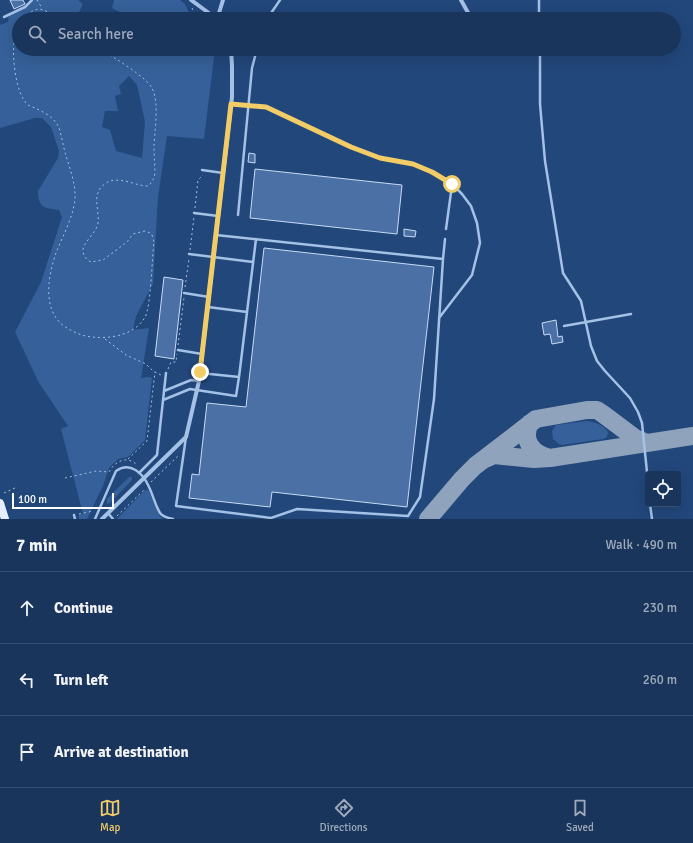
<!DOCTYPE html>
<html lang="en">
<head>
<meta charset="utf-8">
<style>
	body { margin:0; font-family:Signika,sans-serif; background:#274065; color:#f1f3f6 }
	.controls { position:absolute; right:12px; bottom:12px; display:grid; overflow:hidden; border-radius:4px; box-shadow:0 4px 16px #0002 }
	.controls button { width:36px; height:36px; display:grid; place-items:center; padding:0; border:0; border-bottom:1px solid #385072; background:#1a355c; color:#f1f3f6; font:20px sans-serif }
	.scale { position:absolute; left:12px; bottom:10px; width:102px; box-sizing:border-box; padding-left:4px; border:2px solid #fff; border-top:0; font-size:11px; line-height:14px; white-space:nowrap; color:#fff; -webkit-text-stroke:3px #22477b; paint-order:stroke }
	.stop { position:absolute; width:12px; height:12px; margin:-9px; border:3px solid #f2cc66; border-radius:50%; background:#fff }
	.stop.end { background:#f2cc66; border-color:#fff; box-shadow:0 1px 4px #0008 }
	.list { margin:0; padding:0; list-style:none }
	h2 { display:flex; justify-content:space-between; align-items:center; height:52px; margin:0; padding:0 16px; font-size:17px }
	h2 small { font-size:13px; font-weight:400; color:#9fabbb }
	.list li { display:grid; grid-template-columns:26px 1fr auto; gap:12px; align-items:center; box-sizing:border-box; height:72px; padding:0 16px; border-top:1px solid #385072 }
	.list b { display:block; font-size:15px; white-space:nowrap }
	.list em { font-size:13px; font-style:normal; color:#9fabbb }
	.icon { flex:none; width:22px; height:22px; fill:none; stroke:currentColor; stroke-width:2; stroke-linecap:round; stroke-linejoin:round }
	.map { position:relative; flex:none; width:693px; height:519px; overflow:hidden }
	.search { position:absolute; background:#1a355c; box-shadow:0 4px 16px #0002; left:12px; right:12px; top:12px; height:44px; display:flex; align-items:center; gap:10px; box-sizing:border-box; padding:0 14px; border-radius:22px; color:#9fabbb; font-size:15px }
	.sheet { height:268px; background:#1a355c }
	nav { display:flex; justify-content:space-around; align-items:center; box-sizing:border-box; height:56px; border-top:1px solid #385072; background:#1a355c; font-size:11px; color:#9fabbb }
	nav a { display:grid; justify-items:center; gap:2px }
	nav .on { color:#f2cc66 }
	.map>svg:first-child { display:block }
	.green { fill:#356099; fill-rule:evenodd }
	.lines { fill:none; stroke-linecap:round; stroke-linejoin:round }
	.taxiway { stroke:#90a3bd; stroke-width:18 }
	.building { fill:#4a70a5; stroke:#c8dbf4 }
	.path { stroke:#a4c1e6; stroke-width:1; stroke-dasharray:2 3; stroke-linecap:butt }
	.lane { stroke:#a4c1e6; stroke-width:2.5 }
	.street { stroke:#a4c1e6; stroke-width:4 }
	.primary { stroke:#e5eefd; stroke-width:8 }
	.route { stroke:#f2cc66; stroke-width:5 }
</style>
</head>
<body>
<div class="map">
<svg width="693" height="519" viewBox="0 0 693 519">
	<rect width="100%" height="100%" fill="#22477b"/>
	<path class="green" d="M34 0H78L83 4 76 18 77 19H19V49H215L204 139 167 136 158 197 153 284 136 316 133 330 149 328 141 378 148 377 152 378 145 440 128 457 118 459 109 468 103 486 87 519H79V515L83 514 61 429 68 426 39 383 15 332 41 282 62 217 59 210C45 208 38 208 38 191L58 158 59 151 51 127 42 118H35L0 128V25L8 22 9 16 25 8ZM129 76 137 85 145 122 142 158 116 151 110 130 102 127 105 111H118L115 96 121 94 119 86Z
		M114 0H180L185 4 192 19H123L120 12 112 8Z
		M587 421C595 422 604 425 608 432L607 437 603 439 562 445 559 444 553 439 552 431 556 425Z
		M129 477H132V480L110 503 107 504V499Z
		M147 490 149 491 157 511 162 519H117L144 491Z"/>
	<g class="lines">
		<path class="taxiway" d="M530 423C521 441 533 454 550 458
			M485 459 494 455 534 459 550 458 693 436
			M428 519 462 479 475 466 536 419 587 410H597L603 414 635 438 647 443"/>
	</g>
	<path class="building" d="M10 0H23L25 4 14 9Z
		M249 153 255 154V163L248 162Z
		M255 169 402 185 397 234 250 218Z
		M404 229 416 231 415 237 404 236Z
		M264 248 434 267 407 507 272 492 270 507 189 498 192 474 199 475 207 403 246 407Z
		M164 277 183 280 174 359 155 356Z
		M556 320 558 337 562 336 563 342 552 344 550 334 544 335 542 323Z"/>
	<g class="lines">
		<path class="path" d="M37 0 42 8
			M192 8 197 19
			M24 19C36 4 44 8 57 19
			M19 29C17 33 15 38 14 43 12 57 16 94 27 104 30 107 34 107 37 109 48 114 57 120 60 131 62 138 63 145 65 152 69 167 76 183 75 199 73 218 63 235 56 253 48 276 42 310 64 326 73 332 81 336 92 337 111 339 135 335 145 317 151 307 152 257 154 242L152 235 150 233 145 231 133 234 127 242 103 260 91 262C86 259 83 256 83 250 83 242 96 234 98 223 100 209 90 194 106 183 118 175 135 186 148 186 152 183 154 179 155 173 155 165 154 157 154 149 154 131 160 104 152 88 145 76 113 57 100 49
			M195 208 198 180 203 175
			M190 250 194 217
			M185 287 189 259
			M105 339 126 355 146 364 153 371 161 375
			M178 345 184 298
			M168 369 171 362H176L177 354
			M128 459 147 441 155 372
			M65 478 96 471 109 472C115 461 127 455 137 465
			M151 482 179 455
			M4 493 17 487
			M79 514 93 511
			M117 516 145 489"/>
		<path class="lane" d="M539 0V19
			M4 17 25 7 32 0
			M267 19 280 0
			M540 49V104L545 161 563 273 581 301 591 346 597 361 605 371 630 398 638 412 642 423 648 482
			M231 104 266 107 351 147 380 158 413 164 432 172 452 184 462 194 471 206 477 223 480 243 472 275 439 318
			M202 170 223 173
			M194 213 218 216
			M238 215 252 68 257 49
			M446 229 452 185
			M189 254 253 262
			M443 259 445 239
			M184 293 209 297
			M208 307 247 312
			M564 326 631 314
			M178 350 202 354
			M200 373 239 377 256 239
			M164 391 191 380 199 381
			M163 400 190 389 236 396 239 377
			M186 437 176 506 271 518 297 509 408 516 420 497 434 399 443 259 216 235
			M139 473 157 455 166 373
			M650 504 652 519
			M108 513 113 519
			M74 515 75 519
			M95 519 116 471C130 461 143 473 149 487 153 495 155 505 160 513 163 517 168 518 173 519"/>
		<path class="street" d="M191 0 217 19
			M461 0 471 18
			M220 19 219 13 223 0
			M102 519 186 437 199 381 232 97V66L231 49"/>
		<path class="primary" d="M0 503 5 519"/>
	</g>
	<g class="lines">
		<path class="route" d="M200 372 231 104 266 107 351 147 380 158 413 164 432 172 452 184"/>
	</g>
</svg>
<div class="controls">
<button><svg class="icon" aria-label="locate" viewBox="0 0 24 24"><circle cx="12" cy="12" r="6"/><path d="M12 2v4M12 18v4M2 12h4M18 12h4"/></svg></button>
</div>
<div class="scale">100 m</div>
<div class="stop" style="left:452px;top:184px"></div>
<div class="stop end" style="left:200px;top:372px"></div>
<div class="search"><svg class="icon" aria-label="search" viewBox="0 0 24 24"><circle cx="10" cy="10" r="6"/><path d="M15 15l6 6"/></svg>Search here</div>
</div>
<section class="sheet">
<h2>7 min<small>Walk · 490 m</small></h2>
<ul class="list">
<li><svg class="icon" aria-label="ahead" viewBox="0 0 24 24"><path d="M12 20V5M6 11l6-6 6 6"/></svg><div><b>Continue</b></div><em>230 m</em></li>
<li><svg class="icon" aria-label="left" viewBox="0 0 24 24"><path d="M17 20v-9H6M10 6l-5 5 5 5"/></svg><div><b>Turn left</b></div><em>260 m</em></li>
<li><svg class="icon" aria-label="arrive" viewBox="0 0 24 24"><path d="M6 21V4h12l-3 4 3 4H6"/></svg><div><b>Arrive at destination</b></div></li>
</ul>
</section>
<nav>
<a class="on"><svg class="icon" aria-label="map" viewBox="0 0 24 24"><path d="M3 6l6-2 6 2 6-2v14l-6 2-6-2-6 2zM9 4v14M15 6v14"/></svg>Map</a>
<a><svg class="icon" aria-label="directions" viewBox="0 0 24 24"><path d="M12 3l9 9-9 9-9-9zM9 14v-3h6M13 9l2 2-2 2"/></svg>Directions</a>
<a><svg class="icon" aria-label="saved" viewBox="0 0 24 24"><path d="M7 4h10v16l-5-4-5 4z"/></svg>Saved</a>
</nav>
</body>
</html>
